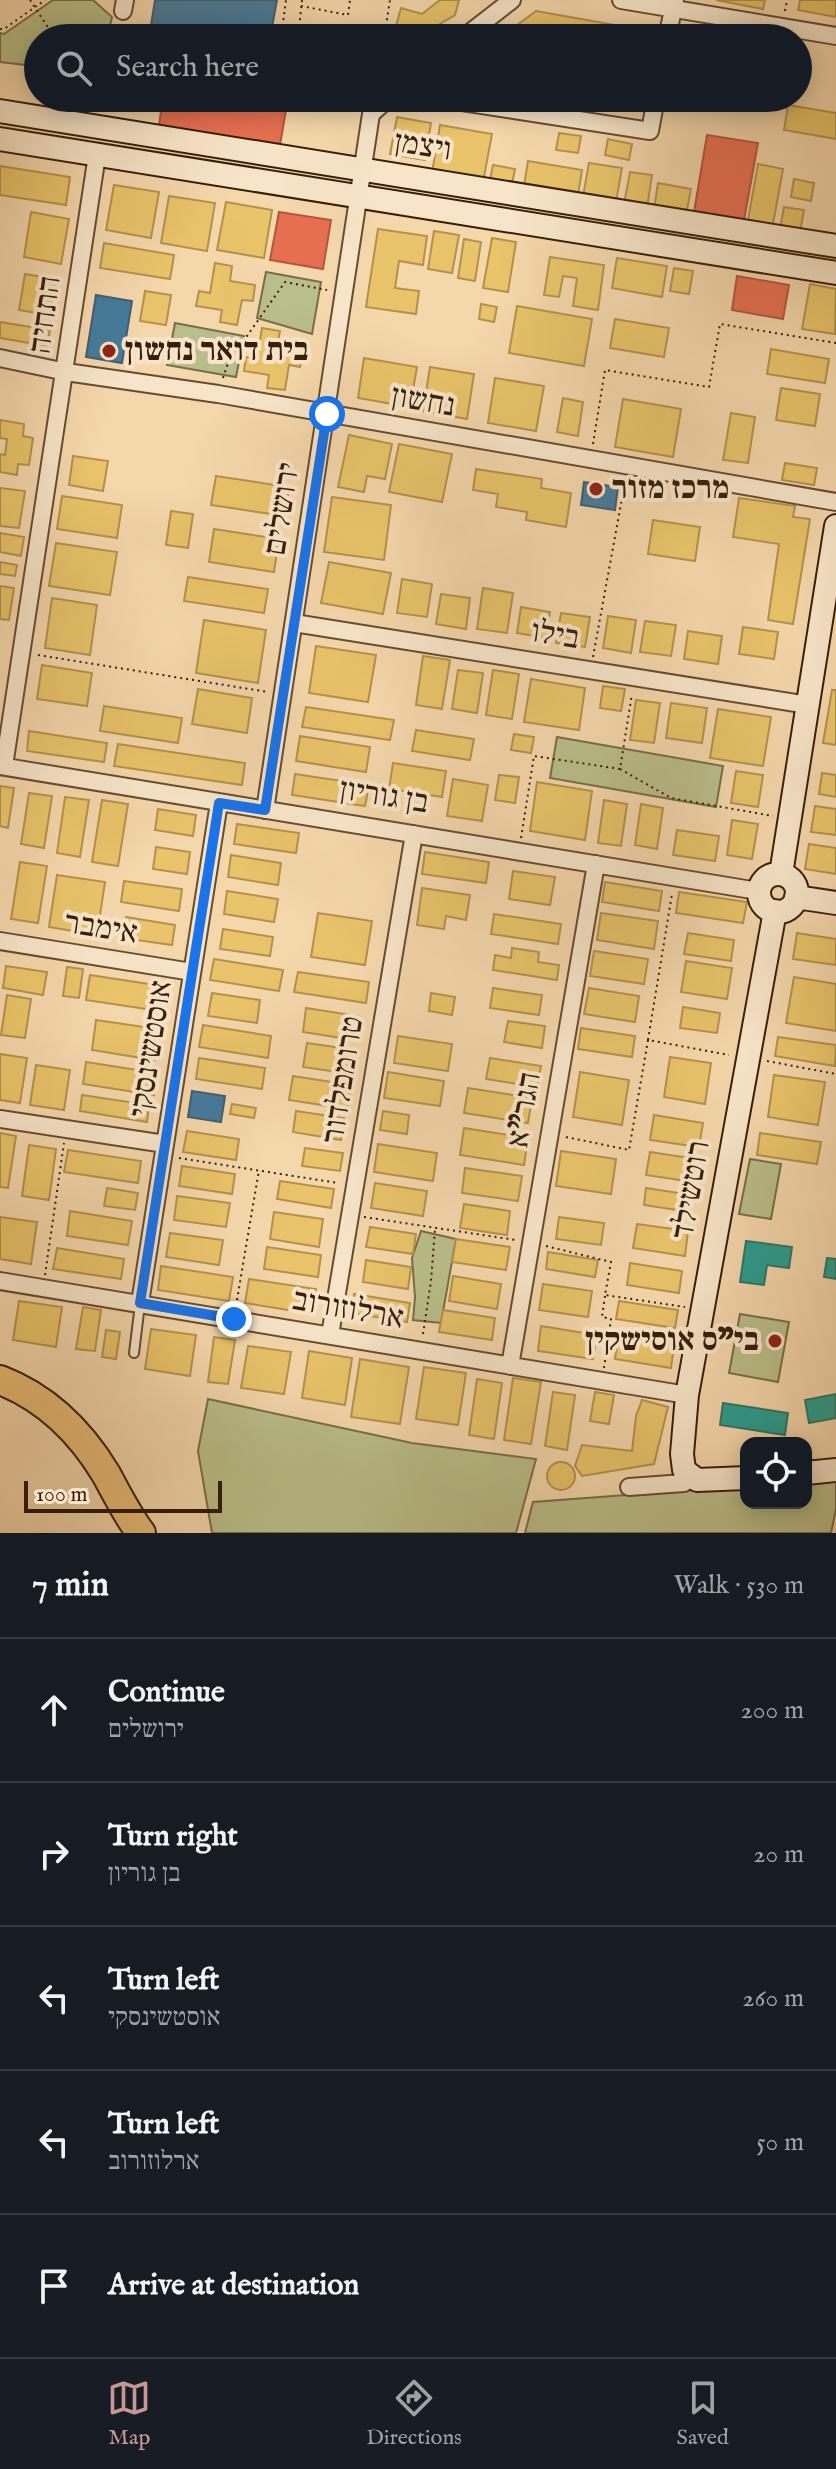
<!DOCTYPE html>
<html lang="en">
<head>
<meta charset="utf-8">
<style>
	body { margin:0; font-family:"IM FELL English","Frank Ruhl Libre",serif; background:#20242c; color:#f1f3f6 }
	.controls { position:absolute; right:24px; bottom:24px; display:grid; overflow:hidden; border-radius:16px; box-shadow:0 4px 20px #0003 }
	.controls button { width:72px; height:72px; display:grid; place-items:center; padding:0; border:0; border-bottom:2px solid #363941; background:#171b24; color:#f1f3f6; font:40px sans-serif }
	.scale { position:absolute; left:24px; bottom:20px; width:198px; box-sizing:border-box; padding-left:8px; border:4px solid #371f0a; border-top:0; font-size:22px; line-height:28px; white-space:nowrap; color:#371f0a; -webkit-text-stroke:6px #f8e5c9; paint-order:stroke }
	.stop { position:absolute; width:24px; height:24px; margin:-18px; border:6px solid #1a73e8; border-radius:50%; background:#fff }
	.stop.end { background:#1a73e8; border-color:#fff; box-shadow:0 2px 8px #0008 }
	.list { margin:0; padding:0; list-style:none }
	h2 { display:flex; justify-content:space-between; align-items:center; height:104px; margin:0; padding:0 32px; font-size:34px }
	h2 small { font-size:26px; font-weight:400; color:#9ea1a6 }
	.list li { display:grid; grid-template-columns:52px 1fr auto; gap:24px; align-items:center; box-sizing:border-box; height:144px; padding:0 32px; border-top:2px solid #363941 }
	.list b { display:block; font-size:30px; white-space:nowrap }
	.list p { margin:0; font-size:26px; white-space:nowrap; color:#9ea1a6 }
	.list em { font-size:26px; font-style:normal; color:#9ea1a6 }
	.icon { flex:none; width:44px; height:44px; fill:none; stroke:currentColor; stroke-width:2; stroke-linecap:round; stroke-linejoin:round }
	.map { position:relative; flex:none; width:836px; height:1533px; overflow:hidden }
	.search { position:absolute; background:#171b24; box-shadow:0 4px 20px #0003; left:24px; right:24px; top:24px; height:88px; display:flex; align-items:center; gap:20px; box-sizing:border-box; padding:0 28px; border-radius:44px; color:#9ea1a6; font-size:30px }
	.sheet { height:824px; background:#171b24 }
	nav { display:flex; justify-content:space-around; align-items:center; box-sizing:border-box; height:112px; border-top:2px solid #363941; background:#171b24; font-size:22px; color:#9ea1a6 }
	nav a { display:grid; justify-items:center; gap:4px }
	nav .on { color:#c59692 }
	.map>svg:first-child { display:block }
	.green { fill:#babe8a; stroke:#786e4a; stroke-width:2 }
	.homes { fill:#e9c46a; stroke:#b4924d; stroke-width:2 }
	.shops { fill:#e76f51; stroke:#b2573c; stroke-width:2 }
	.schools { fill:#2a9d8f; stroke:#2e7767; stroke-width:2 }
	.public { fill:#457b9d; stroke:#415f71; stroke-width:2 }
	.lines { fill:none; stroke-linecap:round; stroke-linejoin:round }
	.lane-casing { stroke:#664d32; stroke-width:12 }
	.street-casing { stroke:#664d32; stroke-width:20 }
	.secondary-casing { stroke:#371f0a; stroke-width:26 }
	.highway-casing { stroke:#371f0a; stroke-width:32 }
	.path { stroke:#371f0a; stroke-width:2; stroke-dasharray:2 4; stroke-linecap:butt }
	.lane { stroke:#f8e5c9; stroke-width:8 }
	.street { stroke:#f8e5c9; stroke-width:16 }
	.secondary { stroke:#f8e5c9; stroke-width:22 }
	.highway { stroke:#eabc76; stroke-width:28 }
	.route { stroke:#1a73e8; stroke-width:10 }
	.poi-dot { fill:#8f2418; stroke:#f8e5c9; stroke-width:3 }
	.labels { text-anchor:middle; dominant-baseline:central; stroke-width:8; stroke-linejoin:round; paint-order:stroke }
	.street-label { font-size:32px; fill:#371f0a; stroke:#f8e5c9 }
	.poi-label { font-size:32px; font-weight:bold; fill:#371f0a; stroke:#f8e5c9; text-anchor:start }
</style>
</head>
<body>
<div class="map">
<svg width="836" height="1533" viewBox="0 0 836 1533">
	<rect width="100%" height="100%" fill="#f5d7ac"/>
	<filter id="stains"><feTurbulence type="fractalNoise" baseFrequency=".0025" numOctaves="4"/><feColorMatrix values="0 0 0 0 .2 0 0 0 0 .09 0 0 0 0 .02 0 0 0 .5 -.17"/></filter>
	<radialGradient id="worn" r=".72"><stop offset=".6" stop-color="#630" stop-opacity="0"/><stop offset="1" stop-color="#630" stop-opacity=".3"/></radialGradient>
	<path class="green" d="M53 0H93L112 17 107 38H38V82L25 65 0 62V33L4 34Z
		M266 272 321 282 312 334 257 318Z
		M175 323 244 336 236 377 167 365Z
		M557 737 723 766 716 807 550 778Z
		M750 1159 781 1164 771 1219 739 1214Z
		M421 1231 456 1239 441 1323 413 1320 415 1297 412 1258Z
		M740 1314 789 1322 778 1382 729 1373Z
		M208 1399 412 1443 536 1459 516 1533H212L198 1451Z
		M836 1480V1509L831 1533H525L533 1502 746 1486V1503H806V1482Z"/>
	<path class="homes" d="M440 0H459L455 15 423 34 396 26 401 8 422 14Z
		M716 0H765L763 9Z
		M800 0H836V17L798 10Z
		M536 11 643 30 642 38H500Z
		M788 105 836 113V139L784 130Z
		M397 117 431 123 425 160 390 154Z
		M440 125 492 134 483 182 432 173Z
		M559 133 581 136 578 153 556 150Z
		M608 139 632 144 629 160 605 155Z
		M528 161 582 170 578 195 524 186Z
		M589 163 622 168 616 202 583 196Z
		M758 164 783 169 773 224 748 220Z
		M493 165 515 169 512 184 490 180Z
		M0 166 70 177 66 205 0 195Z
		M630 172 652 175 647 208 624 204Z
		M794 179 814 183 811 201 791 197Z
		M658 183 691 189 686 215 654 209Z
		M114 185 159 192 151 238 106 230Z
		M169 196 215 203 207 251 161 243Z
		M226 202 272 210 264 258 217 250Z
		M784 207 804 210 800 232 780 229Z
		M31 212 69 219 61 264 24 257Z
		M378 229 427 236 423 265 399 261 395 288 419 291 416 314 366 307Z
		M434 231 459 235 452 273 428 269Z
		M492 238 516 242 508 292 483 288Z
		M464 239 481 242 475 281 458 278Z
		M104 243 174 255 170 279 100 268Z
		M550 257 604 265 598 310 573 306 577 278 563 276 559 297 544 295Z
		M617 258 667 266 662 297 612 288Z
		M215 263 232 266 230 281 255 285 253 301 242 300 237 325 220 322 222 310 196 306 199 291 210 293Z
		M674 268 693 271 689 294 670 291Z
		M25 274 56 279 49 315 19 310Z
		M810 284 836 289 835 334 802 329Z
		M145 291 171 295 166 325 140 321Z
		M481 304 497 307 494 322 479 319Z
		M517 306 592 319 584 366 509 353Z
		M615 319 669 328 664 357 610 348Z
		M0 322 50 330 47 346 0 338Z
		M262 328 280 331 277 346 303 351 300 367 289 365 285 390 267 388 269 375 244 371 246 357 257 359Z
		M771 349 829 359 825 383 767 374Z
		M364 358 417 367 410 407 358 398Z
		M430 367 474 374 467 419 423 411Z
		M495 378 544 386 536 431 488 423Z
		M781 388 820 394 815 426 776 420Z
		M563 398 583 402 578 436 557 432Z
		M623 399 681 409 673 457 615 447Z
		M731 413 755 417 748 463 723 460Z
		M0 420 24 424 23 436 33 438 29 465 18 464 17 475 0 472V454L5 455 7 439 0 438Z
		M349 435 392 444 385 479 367 476 364 492 338 487Z
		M399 444 452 454 442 502 389 492Z
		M73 456 108 461 103 491 69 485Z
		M785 463 817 468 814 485 782 480Z
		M476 469 542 479 541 488 571 493 566 527 526 520 527 512 496 507 498 494 473 490Z
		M216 476 289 487 285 516 211 505Z
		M0 488 25 491 19 528 0 526Z
		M62 496 122 505 117 538 57 529Z
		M332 497 391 505 384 560 324 552Z
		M739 498 795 506 793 517 810 519 793 624 768 620 779 544 733 537Z
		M171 511 193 514 188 548 166 545Z
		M653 520 700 527 695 561 648 554Z
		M214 529 279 539 274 572 209 562Z
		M0 533 24 537 21 556 0 552Z
		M56 543 117 552 110 595 49 586Z
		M0 562 17 565 15 576 0 574Z
		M329 562 391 573 383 614 321 603Z
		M188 577 268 589 264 613 184 601Z
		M402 579 432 584 427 617 397 613Z
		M0 586 14 588 9 620 0 619Z
		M483 588 513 593 507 633 477 629Z
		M441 594 470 598 466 629 436 624Z
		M52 598 97 605 90 655 45 648Z
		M521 607 550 612 546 638 517 633Z
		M561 613 590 617 585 647 556 643Z
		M608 616 636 620 631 653 603 648Z
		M204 620 266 630 258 683 196 673Z
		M645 621 676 625 671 656 640 652Z
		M743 627 778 632 774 659 739 654Z
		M688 631 722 636 718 664 684 659Z
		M316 646 376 655 368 702 309 693Z
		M423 656 450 660 442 709 416 705Z
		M42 665 92 673 87 706 37 699Z
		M458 670 483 673 477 713 452 709Z
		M493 670 519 674 512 719 486 715Z
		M531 679 585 688 579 730 524 722Z
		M603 686 625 689 621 711 600 708Z
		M198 689 252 698 247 733 192 724Z
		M832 690H836V745L823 743Z
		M636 700 660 703 654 743 630 740Z
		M671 703 707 708 702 743 666 738Z
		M104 706 182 718 178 743 100 731Z
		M306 707 394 720 390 740 302 727Z
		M718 709 771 717 763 766 710 758Z
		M416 730 474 739 470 760 412 751Z
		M29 731 107 743 104 762 27 751Z
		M514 734 534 737 531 753 511 750Z
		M300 736 370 747 366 772 296 761Z
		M118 744 245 763 242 785 114 766Z
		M393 763 446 771 442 797 389 789Z
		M736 771 763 775 758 807 731 803Z
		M822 773 836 775V797L819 794Z
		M295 774 369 785 365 806 292 795Z
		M499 775 519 777 515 803 495 800Z
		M453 779 488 785 482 821 447 816Z
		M537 782 592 791 585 840 530 831Z
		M0 786 14 788 8 828 0 826Z
		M29 793 52 796 44 848 21 844Z
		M65 797 89 800 80 857 57 853Z
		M102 800 128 804 118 866 92 862Z
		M604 800 627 804 621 846 598 843Z
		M641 804 663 808 657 849 635 845Z
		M815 806 836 809V835L811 832Z
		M158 809 196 815 193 836 155 830Z
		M732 820 758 824 752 859 727 855Z
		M237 824 299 833 296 853 234 844Z
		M677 830 719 836 715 861 673 855Z
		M809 844 836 848V874L805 869Z
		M156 847 190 852 187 874 153 869Z
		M425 852 489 862 486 883 422 874Z
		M231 855 281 863 278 885 228 877Z
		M20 862 47 866 38 923 11 919Z
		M513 871 555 877 550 905 509 899Z
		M57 875 105 882 97 935 49 927Z
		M124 881 182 889 179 911 121 902Z
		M605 882 662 891 659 911 602 902Z
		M422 888 470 895 466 920 446 916 444 929 417 925Z
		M227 891 278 899 274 922 224 914Z
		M679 892 747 902 743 923 676 913Z
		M318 913 372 921 365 965 311 957Z
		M601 913 658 921 654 949 597 940Z
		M494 914 561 924 558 944 491 934Z
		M126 917 175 925 172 945 123 938Z
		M223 929 273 937 270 956 220 949Z
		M688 933 734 940 731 961 684 954Z
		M797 933 836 939V965L793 959Z
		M512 948 539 952 538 962 559 965 557 980 493 970 495 955 511 958Z
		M594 951 648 959 644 984 590 976Z
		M214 959 283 970 279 991 210 980Z
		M686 961 732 968 727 999 681 992Z
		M6 966 47 972 43 995 3 988Z
		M67 967 83 969 79 998 63 996Z
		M298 972 369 982 366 1003 294 992Z
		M90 975 169 987 166 1012 86 1000Z
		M794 977 836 984V1031L786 1023Z
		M493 988 542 995 539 1015 490 1008Z
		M589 988 639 996 635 1022 584 1014Z
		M212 993 260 1000 257 1023 208 1016Z
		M431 993 455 997 452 1015 429 1011Z
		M7 995 31 999 25 1038 1 1035Z
		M683 1007 720 1013 717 1033 680 1028Z
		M306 1008 358 1016 354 1040 303 1032Z
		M96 1020 158 1029 154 1060 92 1050Z
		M508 1021 545 1026 542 1048 504 1042Z
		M203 1025 271 1036 268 1058 199 1047Z
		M581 1028 635 1036 632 1057 578 1049Z
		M398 1036 452 1044 448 1071 394 1063Z
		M778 1037 836 1045 835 1066 775 1056Z
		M307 1043 356 1050 352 1074 303 1067Z
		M0 1054 27 1058 20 1103 0 1100Z
		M670 1057 711 1063 705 1104 664 1097Z
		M199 1058 265 1068 262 1089 196 1079Z
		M490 1058 541 1066 537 1087 486 1079Z
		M86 1062 157 1073 154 1095 83 1084Z
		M36 1065 70 1070 64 1110 30 1105Z
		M388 1072 444 1081 440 1106 384 1098Z
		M580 1072 629 1080 622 1125 573 1117Z
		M774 1075 825 1082 818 1125 768 1117Z
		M293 1076 351 1085 347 1109 289 1100Z
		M468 1088 532 1098 528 1123 464 1113Z
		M82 1095 149 1105 147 1122 80 1111Z
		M232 1104 256 1108 254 1118 230 1114Z
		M296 1111 344 1118 341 1140 293 1132Z
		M383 1111 409 1115 407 1134 380 1130Z
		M654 1115 703 1123 699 1147 650 1140Z
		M464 1128 528 1138 524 1165 460 1155Z
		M187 1131 239 1139 236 1160 183 1152Z
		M0 1133 16 1136 8 1188 0 1187Z
		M760 1133 821 1142 817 1164 757 1155Z
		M378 1144 437 1153 433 1181 374 1172Z
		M29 1145 56 1149 49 1200 22 1196Z
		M305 1148 343 1153 340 1171 302 1166Z
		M68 1150 141 1161 138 1183 64 1172Z
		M561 1151 616 1159 611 1194 556 1186Z
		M650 1152 697 1159 693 1182 646 1175Z
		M182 1166 235 1174 232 1194 179 1186Z
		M465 1168 522 1176 518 1201 462 1193Z
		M280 1181 334 1189 331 1208 277 1199Z
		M375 1183 427 1191 423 1216 371 1208Z
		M107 1188 138 1193 135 1210 104 1206Z
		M646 1188 692 1195 690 1212 644 1205Z
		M177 1196 230 1203 226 1227 174 1220Z
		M464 1204 510 1211 507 1235 460 1228Z
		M70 1211 132 1221 128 1245 67 1236Z
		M274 1212 323 1219 319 1247 270 1239Z
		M0 1217 37 1222 31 1264 0 1259Z
		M559 1217 604 1223 601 1245 556 1239Z
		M637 1224 688 1231 685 1256 633 1248Z
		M370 1227 416 1234 413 1254 366 1247Z
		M170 1233 223 1240 219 1265 166 1257Z
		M456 1239 510 1247 506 1270 452 1262Z
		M267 1247 321 1255 318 1277 264 1269Z
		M57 1248 124 1259 121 1279 53 1269Z
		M548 1252 598 1260 595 1277 546 1269Z
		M366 1260 411 1267 408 1289 363 1282Z
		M630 1263 682 1271 679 1293 627 1285Z
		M161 1266 233 1277 229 1301 158 1290Z
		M453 1276 501 1284 497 1309 449 1301Z
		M249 1279 316 1289 313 1314 245 1303Z
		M543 1284 592 1291 588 1317 539 1310Z
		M354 1294 410 1303 407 1322 351 1313Z
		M19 1301 62 1307 56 1347 13 1340Z
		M619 1301 678 1310 675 1328 616 1319Z
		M83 1307 101 1310 95 1351 76 1349Z
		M443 1310 495 1318 492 1340 439 1332Z
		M541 1326 597 1335 593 1359 538 1351Z
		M151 1329 196 1335 190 1376 145 1369Z
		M106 1330 120 1332 116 1359 102 1357Z
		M214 1337 235 1340 228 1384 208 1382Z
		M618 1337 674 1345 671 1368 615 1359Z
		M248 1346 291 1352 284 1394 241 1388Z
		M309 1351 352 1358 345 1405 302 1398Z
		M360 1359 409 1367 400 1424 351 1417Z
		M424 1367 466 1373 458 1425 416 1419Z
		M513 1378 541 1382 531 1444 504 1440Z
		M477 1379 502 1383 494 1439 469 1435Z
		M553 1392 575 1395 567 1450 545 1446Z
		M595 1392 614 1395 609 1424 590 1421Z
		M642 1400 668 1407 654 1464 582 1476 575 1466 582 1445 632 1451 636 1416Z
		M547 1476a14 14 0 1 1 28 0a14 14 0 1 1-28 0Z"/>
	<path class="shops" d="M163 98H288L280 145 159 125Z
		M707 135 758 143 744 220 694 212Z
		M279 212 331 220 323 269 270 260Z
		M737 276 789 285 783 319 732 310Z"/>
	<path class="schools" d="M746 1241 792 1247 789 1268 767 1265 764 1285 740 1282Z
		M827 1258 836 1259V1279L824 1277Z
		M836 1394V1418L809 1423 805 1400Z
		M723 1403 788 1413 785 1435 720 1425Z"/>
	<path class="public" d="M155 0H277L270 38H149Z
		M96 295 132 301 122 363 86 357Z
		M584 482 618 487 615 510 581 505Z
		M192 1091 225 1096 221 1122 188 1117Z"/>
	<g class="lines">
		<g class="lane-casing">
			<path id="lane" d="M134 1353 140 1304"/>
		</g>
		<g class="street-casing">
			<path id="street" d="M621 0 836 36
				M123 11 125 0
				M463 38 512 0
				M667 38 675 0
				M436 98 650 131 656 98
				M0 358 66 372 218 394 836 502
				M294 623 808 705
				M0 766 758 891
				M4 766 97 155
				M265 810 371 114 389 98
				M0 941 192 972
				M0 1119 165 1144
				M0 1281 687 1395
				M140 1303 219 803
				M330 1335 414 834
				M510 1366 596 864
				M629 1487 684 1483 691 1478"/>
		</g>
		<g class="secondary-casing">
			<path id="secondary" d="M0 111 836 246
				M0 139 836 273
				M759 893a19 19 0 1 1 38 0a19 19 0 1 1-38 0Z
				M781 874 836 526
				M796 897 836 903
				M806 1473 836 1470
				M746 1478 697 1480 684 1470 682 1454 687 1395 775 911"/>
		</g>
		<g class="highway-casing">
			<path id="highway" d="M0 1380C47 1398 80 1431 106 1474 117 1494 127 1515 141 1533"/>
		</g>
		<path class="path" d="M30 0 55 38
			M301 6 348 15 350 0
			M785 11 787 0
			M0 29H4L45 0
			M283 29 297 30
			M281 38 286 0
			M298 38 302 0
			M384 38 390 0
			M85 108V98
			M223 378 228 363 285 282 327 290
			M593 444 605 370 709 387 720 324 836 343
			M38 655 268 692
			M593 657 625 482
			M620 769 671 798 773 816
			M521 838 534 756 620 769 632 694
			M648 1040 672 894
			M767 1061 836 1074
			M566 1137 629 1150 648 1040 729 1055
			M179 1158 338 1183
			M364 1217 516 1240
			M546 1246 611 1262 605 1295 685 1307
			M45 1275 64 1143
			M236 1306 259 1170
			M423 1334 431 1281 435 1229
			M604 1368 611 1319 602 1317 605 1296"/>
		<use href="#lane" class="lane"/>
		<use href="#street" class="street"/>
		<use href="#secondary" class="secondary"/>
		<use href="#highway" class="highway"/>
	</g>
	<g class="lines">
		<path class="route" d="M234 1319 140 1303 219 803 265 810 327 414"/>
	</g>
	<g class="poi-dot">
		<circle cx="109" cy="351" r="8"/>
		<circle cx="596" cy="489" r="8"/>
		<circle cx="775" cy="1341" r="8"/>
	</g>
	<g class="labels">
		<g class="street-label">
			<text transform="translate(423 147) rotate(9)">ויצמן</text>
			<text transform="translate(46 315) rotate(-82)">התחיה</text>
			<text transform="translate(423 402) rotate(10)">נחשון</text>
			<text transform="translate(283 509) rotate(-81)">ירושלים</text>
			<text transform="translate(555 636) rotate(9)">בילו</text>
			<text transform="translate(384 797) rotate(9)">בן גוריון</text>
			<text transform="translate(101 929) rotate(9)">אימבר</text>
			<text transform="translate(152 1049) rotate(-81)">אוסטשינסקי</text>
			<text transform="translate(344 1080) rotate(-81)">טרומפלדור</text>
			<text transform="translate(525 1110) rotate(-80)">הגר"א</text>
			<text transform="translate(692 1190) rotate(-80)">רוטשילד</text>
			<text transform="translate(348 1310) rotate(10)">ארלוזורוב</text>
		</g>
		<g class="poi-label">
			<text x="125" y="351">בית דואר נחשון</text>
			<text x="612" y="489">מרכז מזור</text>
			<text x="759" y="1341" text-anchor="end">בי"ס אוסישקין</text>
		</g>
	</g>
	<rect width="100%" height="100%" filter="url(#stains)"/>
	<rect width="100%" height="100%" fill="url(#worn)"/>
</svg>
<div class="controls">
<button><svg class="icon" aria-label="locate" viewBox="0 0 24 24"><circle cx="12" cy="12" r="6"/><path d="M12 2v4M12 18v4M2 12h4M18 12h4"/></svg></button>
</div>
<div class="scale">100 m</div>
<div class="stop" style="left:327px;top:414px"></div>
<div class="stop end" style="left:234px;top:1319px"></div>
<div class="search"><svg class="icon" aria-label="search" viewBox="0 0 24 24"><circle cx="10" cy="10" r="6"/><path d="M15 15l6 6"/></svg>Search here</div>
</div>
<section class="sheet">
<h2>7 min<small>Walk · 530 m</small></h2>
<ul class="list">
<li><svg class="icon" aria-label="ahead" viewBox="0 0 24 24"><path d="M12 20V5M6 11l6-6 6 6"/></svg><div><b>Continue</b><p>ירושלים</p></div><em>200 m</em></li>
<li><svg class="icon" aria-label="right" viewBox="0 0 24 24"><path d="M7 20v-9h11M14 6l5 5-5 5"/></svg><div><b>Turn right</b><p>בן גוריון</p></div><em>20 m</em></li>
<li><svg class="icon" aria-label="left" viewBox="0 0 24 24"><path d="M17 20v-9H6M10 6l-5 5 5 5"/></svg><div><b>Turn left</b><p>אוסטשינסקי</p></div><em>260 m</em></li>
<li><svg class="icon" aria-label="left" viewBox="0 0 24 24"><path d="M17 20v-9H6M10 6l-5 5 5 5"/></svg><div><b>Turn left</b><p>ארלוזורוב</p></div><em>50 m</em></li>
<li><svg class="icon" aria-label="arrive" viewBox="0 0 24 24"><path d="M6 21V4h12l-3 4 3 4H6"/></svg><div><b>Arrive at destination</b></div></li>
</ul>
</section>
<nav>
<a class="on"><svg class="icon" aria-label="map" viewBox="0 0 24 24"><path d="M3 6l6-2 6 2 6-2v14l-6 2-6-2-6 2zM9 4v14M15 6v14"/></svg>Map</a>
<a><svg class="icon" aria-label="directions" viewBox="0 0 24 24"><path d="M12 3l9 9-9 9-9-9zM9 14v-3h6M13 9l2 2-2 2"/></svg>Directions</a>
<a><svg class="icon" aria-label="saved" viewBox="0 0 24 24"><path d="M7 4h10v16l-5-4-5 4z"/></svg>Saved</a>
</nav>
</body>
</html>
